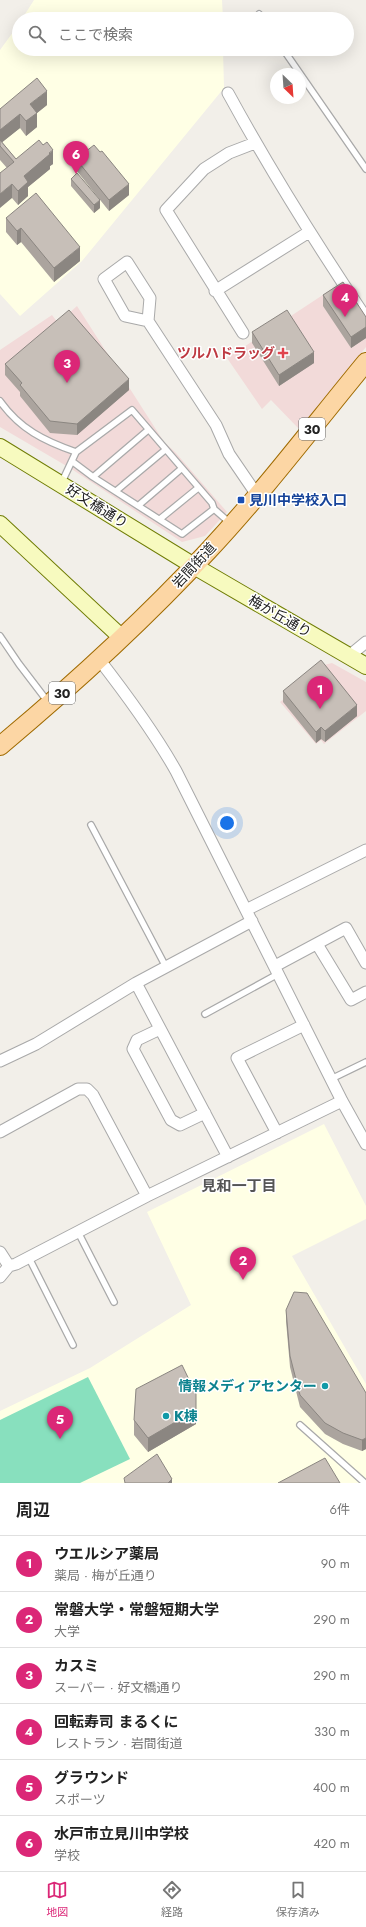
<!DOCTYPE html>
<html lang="ja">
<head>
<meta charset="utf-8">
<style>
	body { margin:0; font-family:Jost,"Noto Sans JP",sans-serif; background:#f2f2f2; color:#222 }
	.compass { position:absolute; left:270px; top:68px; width:36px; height:36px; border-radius:50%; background:#fff; box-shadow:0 4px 16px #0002; rotate:155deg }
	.you { position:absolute; left:227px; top:823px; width:14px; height:14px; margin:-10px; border:3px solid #fff; border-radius:50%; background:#1a73e8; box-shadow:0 0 0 6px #1a73e833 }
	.badge { display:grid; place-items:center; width:26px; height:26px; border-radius:50%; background:#db2777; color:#fff; font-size:13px; font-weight:700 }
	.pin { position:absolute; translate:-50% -33px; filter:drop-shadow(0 1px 2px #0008) }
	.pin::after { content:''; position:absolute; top:21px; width:14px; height:12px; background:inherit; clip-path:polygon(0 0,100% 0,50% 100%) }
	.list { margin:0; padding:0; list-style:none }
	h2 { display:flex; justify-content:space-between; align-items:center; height:52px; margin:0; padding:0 16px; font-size:17px }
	h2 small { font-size:13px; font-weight:400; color:#767676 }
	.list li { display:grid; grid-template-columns:26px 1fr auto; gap:12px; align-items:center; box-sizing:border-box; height:56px; padding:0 16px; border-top:1px solid #e0e0e0 }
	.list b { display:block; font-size:15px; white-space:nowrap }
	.list p { margin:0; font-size:13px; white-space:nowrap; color:#767676 }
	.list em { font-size:13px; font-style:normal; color:#767676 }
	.icon { flex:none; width:22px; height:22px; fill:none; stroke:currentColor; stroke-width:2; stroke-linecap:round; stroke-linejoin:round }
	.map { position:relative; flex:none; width:366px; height:1483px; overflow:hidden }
	.search { position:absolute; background:#fff; box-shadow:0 4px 16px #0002; left:12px; right:12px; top:12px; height:44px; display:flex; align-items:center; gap:10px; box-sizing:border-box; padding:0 14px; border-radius:22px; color:#767676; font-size:15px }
	.sheet { height:388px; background:#fff }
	nav { display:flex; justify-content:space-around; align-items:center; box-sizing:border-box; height:56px; border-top:1px solid #e0e0e0; background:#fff; font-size:11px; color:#767676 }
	nav a { display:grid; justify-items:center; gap:2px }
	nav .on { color:#db2777 }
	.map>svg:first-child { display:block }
	.commercial { fill:#f2dad9 }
	.education { fill:#ffffe5 }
	.pitch { fill:#88e0be }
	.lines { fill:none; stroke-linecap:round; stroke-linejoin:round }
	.lane-casing { stroke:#a9a9a9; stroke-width:8 }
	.street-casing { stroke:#a9a9a9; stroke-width:13 }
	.secondary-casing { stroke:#707d05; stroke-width:18 }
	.primary-casing { stroke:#a06b00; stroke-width:20 }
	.lane { stroke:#fff; stroke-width:5.5 }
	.street { stroke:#fff; stroke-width:11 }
	.secondary { stroke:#f7fabf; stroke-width:16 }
	.primary { stroke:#fcd6a4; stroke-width:18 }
	.wall { fill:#aba49e }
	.shaded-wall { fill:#8b8681 }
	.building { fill:#c7bfb8; stroke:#8b8681 }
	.health-dot { fill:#e0444e; stroke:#fff; stroke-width:1.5 }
	.transit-dot { fill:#1a4fb4; stroke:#fff; stroke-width:1.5 }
	.culture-dot { fill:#0f9aa8; stroke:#fff; stroke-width:1.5 }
	.labels { text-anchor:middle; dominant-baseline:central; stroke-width:3; stroke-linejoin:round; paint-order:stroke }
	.shield { fill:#fff; stroke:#646464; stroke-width:1 }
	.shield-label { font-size:13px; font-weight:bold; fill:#222 }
	.health-label { font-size:14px; font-weight:bold; fill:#be3a42; stroke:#fff; text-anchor:end }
	.transit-label { font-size:14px; font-weight:bold; fill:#164399; stroke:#fff; text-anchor:start }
	.street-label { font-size:14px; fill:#222; stroke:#fff }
	.culture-label { font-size:14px; font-weight:bold; fill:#0d838f; stroke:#fff; text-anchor:end }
	.neighbourhood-label { font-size:15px; font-weight:bold; fill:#555; stroke:#fff }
</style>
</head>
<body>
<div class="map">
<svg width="366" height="1483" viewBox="0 0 366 1483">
	<rect width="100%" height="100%" fill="#f2efe9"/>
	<path class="commercial" d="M338 285 366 327V347L299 429 271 400 262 409 227 358Z
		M77 306 164 442 175 452 227 512 205 536 182 542 70 468 0 427V350L52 315 58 323Z
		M332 663 366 682V711L324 744 321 740 316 744 280 702 324 665Z"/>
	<path class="education" d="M34 0H222L223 19H22Z
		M19 24V49H223L224 88 82 261 20 316 0 294V50Z
		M324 1124 366 1206V1219L292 1256 366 1384V1483H0V1411L90 1368 191 1305 147 1212Z"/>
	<path class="pitch" d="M88 1377 130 1459 80 1483H0V1420Z"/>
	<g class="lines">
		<g class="lane-casing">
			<path id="lane" d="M259 14 263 19
				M283 49 366 169
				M0 401C20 429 44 441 76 452
				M73 462 93 477 182 534 214 509
				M93 477 148 430
				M61 484 76 452 132 410 212 503 214 509 230 523
				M116 491 165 450
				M139 505 181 469
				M160 519 198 488
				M0 636 19 664 48 702
				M91 825 166 967
				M205 1014 278 974
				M331 1079 366 1062
				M78 1232 114 1302
				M29 1258 73 1345
				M300 1425 365 1483"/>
		</g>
		<g class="street-casing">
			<path id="street" d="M228 93C270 170 317 245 366 318
				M215 291 309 232
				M148 321 125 316 104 279 127 262 150 298 148 321 216 425 229 454 257 495
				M243 333 166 210 204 169 229 153 255 143
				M349 656 366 642
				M98 658C126 694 154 732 176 771L342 1101 366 1144
				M246 910 366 850
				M317 944 351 1000 366 992
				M275 966 346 928 366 963
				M136 983 228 1157
				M160 1029 137 1040 133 1049 171 1120 180 1125 205 1113
				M0 1061 36 1044 136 983 252 921
				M0 1132 78 1089H87L93 1095 147 1196
				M277 1133 237 1058 304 1025
				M0 1252 9 1266 16 1264 147 1196 342 1101
				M0 1277 9 1266"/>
		</g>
		<g class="secondary-casing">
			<path id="secondary" d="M0 447 194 566 366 666
				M0 524 121 637"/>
		</g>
		<g class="primary-casing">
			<path id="primary" d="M0 746C73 685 144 620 209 550 265 490 314 425 366 362"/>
		</g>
		<use href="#lane" class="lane"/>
		<use href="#street" class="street"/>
		<use href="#secondary" class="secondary"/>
		<use href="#primary" class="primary"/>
	</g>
	<path class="wall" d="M47 105 37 113V127L26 136 20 128 2 142 16 159 53 164 50 166V169L28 187V196L18 205 12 198 7 168 0 160V109Z
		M76 159 129 195 109 211 76 170Z
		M71 179 100 208 94 213 71 186Z
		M6 218 80 261 54 282 21 242 17 245 6 232Z
		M323 295 366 317V338L351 348 323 306Z
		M252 332 314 363 279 386 252 343Z
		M5 364 129 390 77 435 50 433 20 396V392L5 375Z
		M283 691 357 716 325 742 321 739 316 743 283 702Z
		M286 1310 366 1393V1449L362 1451 343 1444 325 1434 300 1407 290 1367 286 1321Z
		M134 1420 196 1424 148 1452 134 1435Z"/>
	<path class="shaded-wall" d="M47 91V105L37 113V127L26 136V121L30 104Z
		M20 114V128L0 144V130Z
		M53 150V164L50 166V169L28 187V196L18 205V191L24 176Z
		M12 184V198L0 208V194Z
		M129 184V195L109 211V200Z
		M100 200V208L94 213V205Z
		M21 228V242L17 245V231Z
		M80 247V261L54 282V268Z
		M366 327V338L351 348V337Z
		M314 352V363L279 386V375Z
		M129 379V390L77 435V424Z
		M357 705V716L325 742V731Z
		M321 727V739L316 743V732Z
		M196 1410V1424L148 1452V1438Z
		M366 1438V1449L362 1451V1440Z
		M172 1479V1483H168Z"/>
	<path class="building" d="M37 78 47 91 30 104 37 113 26 121 20 114 0 130V109Z
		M0 140 16 159 39 140 43 145 47 142 53 150 49 153 50 154 24 176 28 182 18 191 12 184 0 194V173L14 162 0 146Z
		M94 145 100 152 102 151 129 184 109 200 76 159Z
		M77 173 100 200 94 205 71 179Z
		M36 193 80 247 54 268 21 228 17 231 6 218Z
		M343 282 366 317V327L351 337 323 295Z
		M69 310 129 379 77 424 50 421 20 385 22 383 5 364Z
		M287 310 314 352 279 375 252 332Z
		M321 660 357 705 325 731 321 727 316 732 283 691Z
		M294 1292 307 1293 366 1393V1438L362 1440 343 1433 325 1423 300 1395 290 1356 286 1310Z
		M182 1365 196 1394V1410L148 1438 134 1420 136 1389Z
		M157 1454 172 1479 168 1483H125L124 1478Z
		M325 1458 340 1483H278Z"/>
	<path class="health-dot" d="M281 347h4v4h4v4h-4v4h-4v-4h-4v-4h4z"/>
	<rect class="transit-dot" x="237" y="496" width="8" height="8" rx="2"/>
	<g class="culture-dot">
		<circle cx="325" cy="1386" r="4"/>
		<circle cx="166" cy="1416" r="4"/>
	</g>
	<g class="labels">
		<g class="shield">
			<rect x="299" y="418" width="26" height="22" rx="3"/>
			<rect x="49" y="682" width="26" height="22" rx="3"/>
		</g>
		<g class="shield-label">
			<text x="312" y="429">30</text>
			<text x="62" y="693">30</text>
		</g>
		<g class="health-label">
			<text x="275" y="353">ツルハドラッグ</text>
		</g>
		<g class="transit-label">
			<text x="249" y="500">見川中学校入口</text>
		</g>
		<g class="street-label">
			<text transform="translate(97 506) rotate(32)">好文橋通り</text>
			<text transform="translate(194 565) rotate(-47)">岩間街道</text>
			<text transform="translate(280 616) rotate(30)">梅が丘通り</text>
		</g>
		<g class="culture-label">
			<text x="317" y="1386">情報メディアセンター</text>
			<text x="174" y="1416" text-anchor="start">K棟</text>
		</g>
		<g class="neighbourhood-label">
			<text x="239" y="1186">見和一丁目</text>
		</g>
	</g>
</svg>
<svg class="compass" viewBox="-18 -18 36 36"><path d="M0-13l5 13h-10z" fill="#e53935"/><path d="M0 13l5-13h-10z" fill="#767676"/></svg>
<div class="you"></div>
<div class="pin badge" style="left:320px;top:709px">1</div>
<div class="pin badge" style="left:243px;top:1280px">2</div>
<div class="pin badge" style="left:67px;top:383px">3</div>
<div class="pin badge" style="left:345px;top:317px">4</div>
<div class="pin badge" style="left:60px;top:1439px">5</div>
<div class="pin badge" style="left:76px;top:174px">6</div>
<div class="search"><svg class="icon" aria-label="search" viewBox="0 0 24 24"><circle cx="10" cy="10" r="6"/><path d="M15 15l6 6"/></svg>ここで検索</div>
</div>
<section class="sheet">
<h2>周辺<small>6件</small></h2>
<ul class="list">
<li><span class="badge">1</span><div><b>ウエルシア薬局</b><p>薬局 · 梅が丘通り</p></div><em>90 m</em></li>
<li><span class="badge">2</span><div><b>常磐大学・常磐短期大学</b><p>大学</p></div><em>290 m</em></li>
<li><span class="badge">3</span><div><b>カスミ</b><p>スーパー · 好文橋通り</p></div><em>290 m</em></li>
<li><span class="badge">4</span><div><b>回転寿司 まるくに</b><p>レストラン · 岩間街道</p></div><em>330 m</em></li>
<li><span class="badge">5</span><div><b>グラウンド</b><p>スポーツ</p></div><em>400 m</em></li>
<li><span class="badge">6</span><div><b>水戸市立見川中学校</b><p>学校</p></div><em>420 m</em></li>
</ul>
</section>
<nav>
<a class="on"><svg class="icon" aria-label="map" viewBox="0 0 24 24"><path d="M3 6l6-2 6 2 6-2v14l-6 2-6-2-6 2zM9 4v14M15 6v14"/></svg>地図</a>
<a><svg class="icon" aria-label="directions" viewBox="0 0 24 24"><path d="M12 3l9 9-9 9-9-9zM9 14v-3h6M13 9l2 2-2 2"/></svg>経路</a>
<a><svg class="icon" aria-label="saved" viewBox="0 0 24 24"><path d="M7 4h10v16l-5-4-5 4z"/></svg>保存済み</a>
</nav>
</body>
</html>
